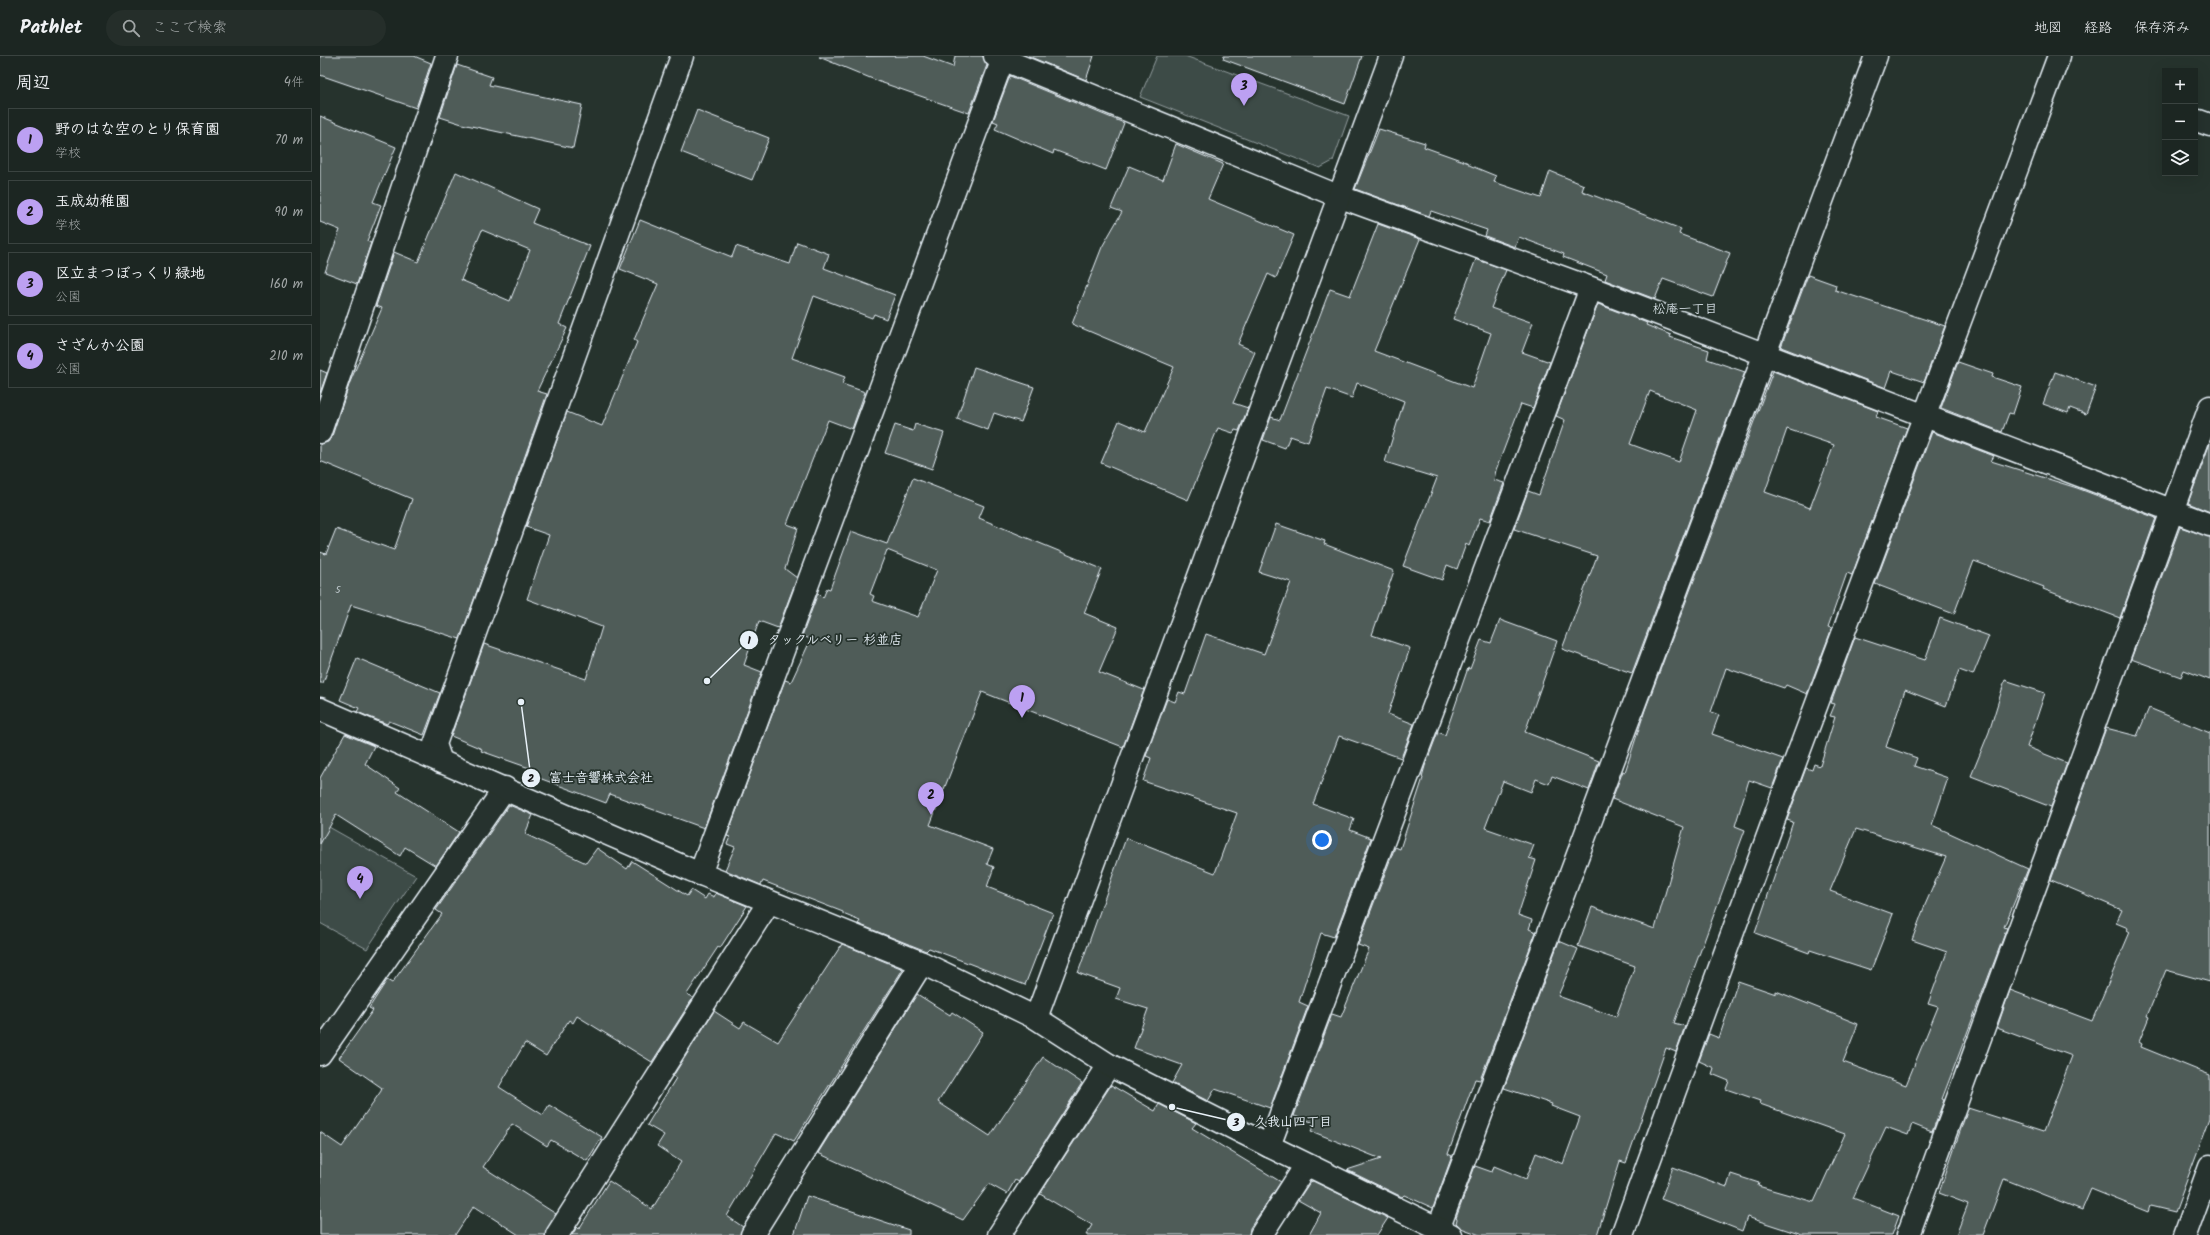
<!DOCTYPE html>
<html lang="ja">
<head>
<meta charset="utf-8">
<style>
	body { margin:0; font-family:Kalam,"Klee One",sans-serif; background:#252e2a; color:#f1f3f6 }
	.controls { position:absolute; right:12px; top:12px; display:grid; overflow:hidden; border-radius:0px; box-shadow:0 4px 16px #0002 }
	.controls button { width:36px; height:36px; display:grid; place-items:center; padding:0; border:0; border-bottom:1px solid #3a4340; background:#1c2622; color:#f1f3f6; font:20px sans-serif }
	.you { position:absolute; left:1002px; top:784px; width:14px; height:14px; margin:-10px; border:3px solid #fff; border-radius:50%; background:#1a73e8; box-shadow:0 0 0 6px #1a73e833 }
	.badge { display:grid; place-items:center; width:26px; height:26px; border-radius:50%; background:#bca0f2; color:#111; font-size:13px; font-weight:700 }
	.pin { position:absolute; translate:-50% -33px; filter:drop-shadow(0 1px 2px #0008) }
	.pin::after { content:''; position:absolute; top:21px; width:14px; height:12px; background:inherit; clip-path:polygon(0 0,100% 0,50% 100%) }
	.list { margin:0; padding:0; list-style:none }
	h2 { display:flex; justify-content:space-between; align-items:center; height:52px; margin:0; padding:0 16px; font-size:17px }
	h2 small { font-size:13px; font-weight:400; color:#a0a5a5 }
	.list li { display:grid; grid-template-columns:26px 1fr auto; gap:12px; align-items:center; box-sizing:border-box; height:64px; margin:0 8px 8px; padding:0 8px; border:1px solid #3a4340; border-radius:0px }
	.list b { display:block; font-size:15px; white-space:nowrap }
	.list p { margin:0; font-size:13px; white-space:nowrap; color:#a0a5a5 }
	.list em { font-size:13px; font-style:normal; color:#a0a5a5 }
	.icon { flex:none; width:22px; height:22px; fill:none; stroke:currentColor; stroke-width:2; stroke-linecap:round; stroke-linejoin:round }
	.map { position:relative; flex:none; width:1890px; height:1179px; overflow:hidden }
	header { display:flex; align-items:center; gap:24px; box-sizing:border-box; height:56px; padding:0 20px; background:#1c2622; border-bottom:1px solid #3a4340 }
	header strong { font-size:19px }
	nav { display:flex; gap:22px; margin-inline-start:auto; font-size:14px }
	.search { width:280px; height:36px; background:#252e2a; display:flex; align-items:center; gap:10px; box-sizing:border-box; padding:0 14px; border-radius:22px; color:#a0a5a5; font-size:15px }
	main { display:flex }
	aside { flex:1; background:#1c2622 }
	.map>svg:first-child { display:block }
	.green { fill:#3e4b47; stroke:#939ea0 }
	.building { fill:#505c59; stroke:#e8f1f8; fill-rule:evenodd }
	.lines { fill:none; stroke-linecap:round; stroke-linejoin:round }
	.minor-casing { stroke:#e8f1f8; stroke-width:25 }
	.tertiary-casing { stroke:#e8f1f8; stroke-width:25 }
	.minor { stroke:#26332d; stroke-width:22 }
	.tertiary { stroke:#26332d; stroke-width:22 }
	.labels { text-anchor:middle; dominant-baseline:central; stroke-width:3.5; stroke-linejoin:round; paint-order:stroke }
	.number-label { font-size:10px; fill:#c2ccd0 }
	.neighbourhood-label { font-size:13px; fill:#e8f1f8; stroke:#26332d }
	.leader { fill:none; stroke:#e8f1f8; stroke-width:1.5 }
	.callout-dot { fill:#e8f1f8; stroke:#26332d; stroke-width:1.5 }
	.mark-label { font-size:12px; text-anchor:middle; font-weight:bold; fill:#111 }
	.callout-label { font-size:13px; text-anchor:middle; font-weight:bold; fill:#e8f1f8; stroke:#26332d; stroke-width:3.5; stroke-linejoin:round; paint-order:stroke }
</style>
</head>
<body>
<header>
<strong>Pathlet</strong>
<div class="search"><svg class="icon" aria-label="search" viewBox="0 0 24 24"><circle cx="10" cy="10" r="6"/><path d="M15 15l6 6"/></svg>ここで検索</div>
<nav><a>地図</a><a>経路</a><a>保存済み</a></nav>
</header>
<main>
<aside>
<h2>周辺<small>4件</small></h2>
<ul class="list">
<li><span class="badge">1</span><div><b>野のはな空のとり保育園</b><p>学校</p></div><em>70 m</em></li>
<li><span class="badge">2</span><div><b>玉成幼稚園</b><p>学校</p></div><em>90 m</em></li>
<li><span class="badge">3</span><div><b>区立まつぼっくり緑地</b><p>公園</p></div><em>160 m</em></li>
<li><span class="badge">4</span><div><b>さざんか公園</b><p>公園</p></div><em>210 m</em></li>
</ul>
</aside>
<div class="map">
<svg width="1890" height="1179" viewBox="0 0 1890 1179">
	<rect width="100%" height="100%" fill="#26332d"/>
	<filter id="ink" filterUnits="userSpaceOnUse"><feTurbulence type="fractalNoise" baseFrequency=".025" numOctaves="2"/><feDisplacementMap in="SourceGraphic" scale="8" xChannelSelector="R" yChannelSelector="G"/><feConvolveMatrix kernelMatrix="1 2 1 2 8 2 1 2 1" color-interpolation-filters="sRGB"/></filter>
	<g filter="url(#ink)">
		<path class="green" d="M837 0H865L1029 60 1013 105 1000 112 820 41Z
			M0 766 96 820 47 893 0 867Z"/>
		<path class="building" d="M0 0H94L111 7 96 52 0 19Z
			M603 0 633 11 635 0H663L667 9 649 57 560 26 499 1Z
			M708 0H774L766 24Z
			M904 0H1042L1025 48 903 3Z
			M137 9 172 21 169 29 262 49 253 92 142 68 120 61Z
			M690 20 804 67 786 114 734 94 733 98 675 73 678 67 673 65Z
			M377 54 449 82 432 124 361 96Z
			M0 60 76 91 53 146 61 149 47 185 51 187 37 228 5 216 20 174 0 166Z
			M1059 73 1105 87 1104 91 1149 107V109L1176 120 1174 126 1221 142 1230 115 1264 129 1262 135 1361 173 1359 178 1410 197 1393 241 1343 223 1335 243 1285 224 1287 218 1243 201 1244 198 1199 181 1195 191 1165 180 1167 174 1111 155 1109 160 1035 133Z
			M856 88 903 108 888 143 974 179 956 222 948 218 918 288 935 296 913 347 928 352 919 375 915 374 913 377 898 372 868 444 781 407 799 365 825 376 854 311 752 268 782 191 802 156 791 152 809 110 843 124Z
			M136 116 218 153 212 167 270 190 239 268 247 272 217 335 227 338 140 583 31 549 3 627H0V496L6 498 16 473 74 494 92 443 0 405V388L8 386 12 380 30 326 62 252 56 250 74 196 98 206ZM162 174 210 194 190 245 141 224Z
			M320 164 412 201 416 190 470 208 477 186 509 198 504 212 575 239 566 263 554 258 552 262 494 240 472 302 525 321 522 328 545 336 532 373 508 364 467 468 478 472 465 513 477 522 458 572 439 565 424 609 442 616 384 772 290 738 286 747 211 719 215 714 161 695 162 693 131 680 164 588 266 623 282 571 207 543 229 479 206 471 247 356 282 370 317 286 314 284 338 228 300 213Z
			M1058 168 1100 183 1054 295 1152 332 1171 277 1133 263 1156 203 1186 214 1171 252 1213 267 1202 296 1230 306 1213 352 1201 348 1176 414 1174 424 1184 427 1170 465 1160 462 1149 490 1146 488 1137 513 1127 509 1122 524 1083 510 1117 422 1065 406 1084 345 1037 327 1032 342 1007 333 988 386 970 380 965 392 943 384 951 361 960 364 1010 233 1030 240Z
			M1488 219 1516 229 1515 234 1625 270 1604 326 1572 315 1566 332 1461 291Z
			M1278 248 1327 267 1326 269 1351 279 1350 281 1389 294 1387 303 1425 316 1312 617 1242 593 1277 500 1194 473 1208 435 1219 439 1245 364 1236 360ZM1330 335 1377 354 1359 406 1310 388Z
			M1638 306 1673 318 1672 321 1702 331 1693 358 1689 357 1682 376 1621 352Z
			M654 311 714 331 701 366 674 357 668 374 637 363Z
			M0 314 7 317 0 337Z
			M1453 315 1558 355 1556 361 1587 372 1532 519 1527 517 1508 571 1512 572 1487 638 1466 629 1464 632 1406 612 1391 656 1399 659 1392 678 1463 703 1452 732 1429 724 1415 770 1425 774 1354 967 1365 970 1356 996 1346 992 1306 1107 1300 1105 1277 1179H1160L1141 1172 1136 1167 1137 1163 1136 1162 1155 1110 1172 1116 1174 1110 1206 1123 1216 1097 1243 1108 1260 1061 1231 1050 1232 1048 1184 1032 1239 885 1258 893 1238 940 1296 961 1315 910 1258 890 1272 851 1335 873 1364 771 1292 743 1303 715 1305 716 1325 654ZM1467 373 1514 389 1490 452 1445 436Z
			M1735 316 1776 331 1766 358 1750 352 1748 357 1723 348Z
			M595 368 624 377 612 413 565 397 575 369 593 375Z
			M1612 376 1674 400 1671 405 1757 432 1836 462 1800 562 1723 533 1724 531 1654 505 1634 558 1555 528Z
			M1890 387V456L1868 447Z
			M593 422 664 450 659 462 782 513 764 557 798 571 779 616 824 634 803 691 662 636 610 769 673 793 667 808 674 811 667 831 733 857 705 929 609 892 606 895 538 868 540 865 523 858V856L443 825 441 829 405 814 415 791 407 788 410 781 407 780 465 624 471 626 491 583 482 580 498 537 503 542 507 532 510 533 531 475 567 488ZM567 494 617 514 598 561 552 545 554 540 550 538Z
			M956 468 1005 485 1004 488 1074 515 1052 579 1090 592 1068 658 1094 668 1081 702 1019 680 993 748 1034 763 1030 774 1051 782 1014 881 1001 877 979 946 988 950 950 1052 895 1033 888 1045 852 1027 862 1009 814 992 828 953 796 943 800 932 758 917 806 782 895 817 917 757 823 725 831 702 826 700 847 643 855 646 859 636 865 638 886 578 944 598 971 526 939 516Z
			M1860 471 1890 481V624L1864 614 1861 621 1811 603Z
			M1620 562 1669 580 1653 619 1639 614 1626 650 1585 634 1566 691 1597 702 1594 710 1628 722 1612 769 1708 813 1684 871 1687 872 1622 1043 1624 1044 1612 1076 1592 1068 1588 1079 1566 1071 1533 1142 1579 1160 1572 1179H1482L1427 1161 1422 1175 1341 1143 1353 1111 1407 1131 1411 1118 1439 1127 1438 1130 1494 1146 1525 1078 1440 1048 1441 1045 1406 1033 1409 1025 1392 1018 1394 1012 1379 1005 1389 978 1399 982 1418 925 1456 938V935L1538 968 1523 1006 1586 1029 1618 951 1608 948 1627 896 1592 884 1605 849 1626 801 1536 773 1510 835 1573 858 1551 914 1490 894 1489 897 1435 877 1473 766 1467 764 1486 712 1492 714 1494 708 1500 710 1515 661 1510 660 1515 648 1511 647 1535 581 1605 604Z
			M1180 564 1237 585 1205 676 1279 705 1269 734 1232 720 1229 728 1216 723 1211 736 1183 725 1165 772 1214 789 1209 802 1216 804 1198 859 1212 864 1209 873 1216 876 1160 1024 1155 1023 1128 1098 1132 1100 1113 1152 1084 1139 1082 1141 1027 1114 1061 1103 991 1075 995 1067 974 1060 1012 958 1021 961 1049 893 1038 889 1075 791 1080 793 1103 722 1102 721 1105 710 1118 676 1125 679 1148 612 1150 613 1161 584 1171 587Z
			M37 602 120 637 104 679 69 665 67 668 37 656 39 652 20 644Z
			M1685 624 1725 637 1707 691 1747 707 1731 751 1651 720 1669 676Z
			M1829 652 1890 677V926L1846 914 1827 960 1829 961 1819 986 1822 988 1821 991 1890 1019V1062L1855 1156 1830 1150 1828 1156 1771 1133 1762 1154 1684 1123 1663 1179H1636L1648 1148 1619 1137 1648 1052 1723 1076 1752 1000 1677 972 1690 934 1772 965 1810 876 1807 874 1808 872 1796 867 1802 854 1731 824 1786 672 1817 680Z
			M25 678 54 690 45 708 80 732 77 736 139 776 116 810 85 791 80 800 16 759 0 788V722Z
			M189 749 213 759 205 778 266 807 277 792 307 813 312 805 367 840 371 834 385 843 388 838 394 841 396 837 427 850 400 892 398 891 367 938 373 942 332 1006 257 960 253 967 249 964 226 1000 205 987 179 1031 223 1059 229 1049 282 1081 267 1105 231 1084 227 1090 192 1068 163 1111 236 1158 225 1179H199L154 1150 135 1179H0V1076L22 1091 61 1035 62 1032 19 1002 53 954 49 952 67 924 72 927 122 858 116 854Z
			M522 888 583 913 474 1085 456 1077 407 1160 423 1171 420 1179H252L257 1171 259 1173 289 1125 332 1153 361 1106 337 1090 344 1079 327 1069 356 1022 353 1020 394 955 420 972 424 966 458 986Z
			M597 938 630 959 632 956 663 976 618 1046 670 1080 723 1001 762 1027 699 1126 695 1124 687 1138 669 1128 643 1164 498 1097Z
			M791 1029 835 1055 839 1048 876 1067 872 1072 961 1126 930 1172 929 1179H766L772 1169 720 1138Z
			M993 1125 1068 1162 1057 1179H989L1001 1157 978 1144 990 1126Z
			M487 1140 589 1174V1179H474Z"/>
		<g class="lines">
			<g class="minor-casing">
				<path id="minor" d="M675 0 1018 140 1271 232 1890 469
					M1879 65 1890 69
					M0 376 127 0
					M121 706 115 688 362 0
					M380 818 684 0
					M0 998 185 732
					M949 1090 1271 232
					M1119 1171 1556 0
					M237 1179 449 846
					M432 1179 602 907
					M679 1179 789 1009
					M941 1179 986 1109
					M1302 1179 1468 725 1739 0
					M1588 1179 1890 351
					M1865 1179 1890 1110"/>
			</g>
			<g class="tertiary-casing">
				<path id="tertiary" d="M0 653 371 814 602 907 716 962 789 1009 949 1090 1131 1179
					M716 962 1071 0"/>
			</g>
			<use href="#minor" class="minor"/>
			<use href="#tertiary" class="tertiary"/>
		</g>
	</g>
	<g class="labels">
		<g class="number-label">
			<text x="18" y="534">5</text>
		</g>
		<g class="neighbourhood-label">
			<text x="1365" y="253">松庵一丁目</text>
		</g>
	</g>
	<path class="leader" d="M387 625L429 584M201 646L211 722M852 1051L916 1066"/>
	<g class="callout-dot">
		<circle cx="387" cy="625" r="4"/>
		<circle cx="201" cy="646" r="4"/>
		<circle cx="852" cy="1051" r="4"/>
		<circle cx="429" cy="584" r="10"/>
		<circle cx="211" cy="722" r="10"/>
		<circle cx="916" cy="1066" r="10"/>
	</g>
	<g class="mark-label">
		<text x="429" y="588">1</text>
		<text x="211" y="726">2</text>
		<text x="916" y="1070">3</text>
	</g>
	<g class="callout-label">
		<text x="515" y="588">タックルベリー 杉並店</text>
		<text x="281" y="726">富士音響株式会社</text>
		<text x="973" y="1070">久我山四丁目</text>
	</g>
</svg>
<div class="controls">
<button>+</button>
<button>−</button>
<button><svg class="icon" aria-label="layers" viewBox="0 0 24 24"><path d="M12 4l9 5-9 5-9-5zM3 14l9 5 9-5"/></svg></button>
</div>
<div class="you"></div>
<div class="pin badge" style="left:702px;top:662px">1</div>
<div class="pin badge" style="left:611px;top:759px">2</div>
<div class="pin badge" style="left:924px;top:50px">3</div>
<div class="pin badge" style="left:40px;top:843px">4</div>
</div>
</main>
</body>
</html>
